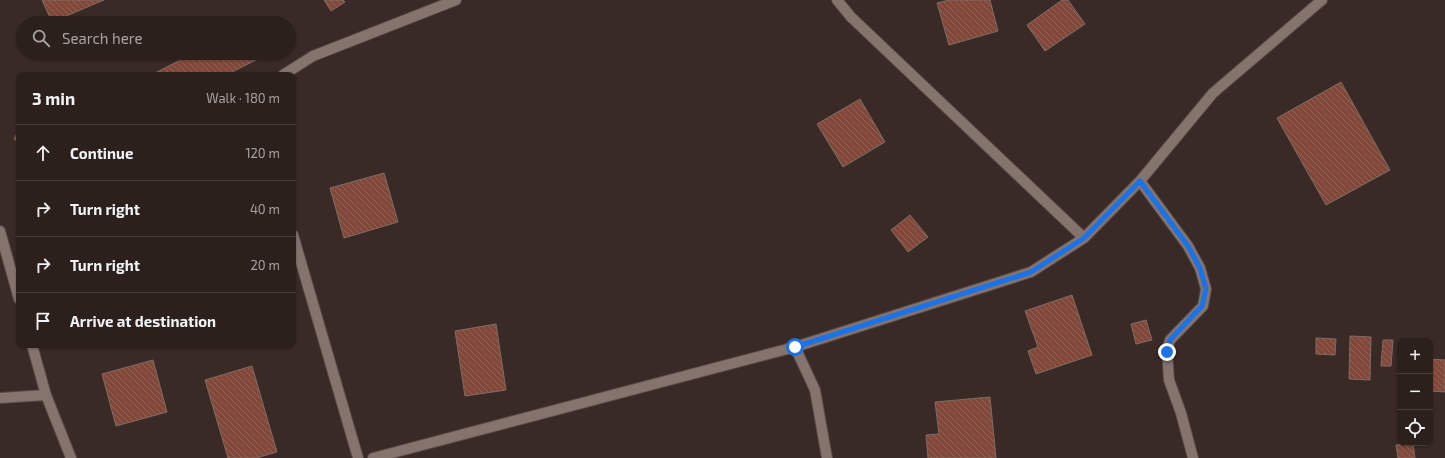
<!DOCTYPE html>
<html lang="en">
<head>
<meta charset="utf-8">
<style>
	body { margin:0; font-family:"Exo 2",sans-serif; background:#342825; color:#f1f3f6 }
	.controls { position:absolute; right:12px; bottom:12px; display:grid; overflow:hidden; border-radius:8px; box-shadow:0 1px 3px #0004 }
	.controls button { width:36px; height:36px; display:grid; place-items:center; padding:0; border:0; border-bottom:1px solid #483e3b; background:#2c201c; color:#f1f3f6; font:20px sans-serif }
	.stop { position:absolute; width:12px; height:12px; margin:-9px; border:3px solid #1a73e8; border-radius:50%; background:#fff }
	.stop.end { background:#1a73e8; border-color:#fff; box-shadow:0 1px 4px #0008 }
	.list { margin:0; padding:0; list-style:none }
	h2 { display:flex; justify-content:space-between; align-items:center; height:52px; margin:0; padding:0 16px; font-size:17px }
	h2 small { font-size:13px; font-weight:400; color:#a6a3a3 }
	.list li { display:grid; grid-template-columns:26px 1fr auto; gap:12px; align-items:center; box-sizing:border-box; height:56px; padding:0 16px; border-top:1px solid #483e3b }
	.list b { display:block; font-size:15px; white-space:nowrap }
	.list em { font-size:13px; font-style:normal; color:#a6a3a3 }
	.icon { flex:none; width:22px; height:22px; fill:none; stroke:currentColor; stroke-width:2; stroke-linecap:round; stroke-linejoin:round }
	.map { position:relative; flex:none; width:1445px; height:458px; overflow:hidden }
	.search { position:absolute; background:#2c201c; box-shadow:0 1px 3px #0004; left:16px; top:16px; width:280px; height:44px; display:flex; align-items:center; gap:10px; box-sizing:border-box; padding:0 14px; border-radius:22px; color:#a6a3a3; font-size:15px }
	.panel { position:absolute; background:#2c201c; box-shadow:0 1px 3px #0004; left:16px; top:72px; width:280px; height:276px; border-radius:8px }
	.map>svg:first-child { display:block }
	.building { fill:url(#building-back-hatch); stroke:#7e6c67 }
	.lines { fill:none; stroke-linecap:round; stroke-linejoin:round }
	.street-casing { stroke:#564946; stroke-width:12 }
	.street { stroke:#85736e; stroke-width:10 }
	.route { stroke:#1a73e8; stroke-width:5 }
</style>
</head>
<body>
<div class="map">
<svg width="1445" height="458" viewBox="0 0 1445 458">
	<defs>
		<pattern id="building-back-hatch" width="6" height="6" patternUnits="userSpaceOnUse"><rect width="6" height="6" fill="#814839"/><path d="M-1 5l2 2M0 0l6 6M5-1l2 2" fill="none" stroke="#936255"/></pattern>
	</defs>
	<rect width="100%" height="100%" fill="#3a2a26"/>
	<path class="building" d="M42 0H104L52 22Z
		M324 0H343L345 2 331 11Z
		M949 0H990L998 31 949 45 937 3Z
		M1062 0H1068L1085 24 1045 51 1027 25Z
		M194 53H260L262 57 226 75H156L155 73Z
		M1341 82 1390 170 1326 205 1277 118Z
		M860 99 885 142 843 167 817 124Z
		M19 130V142L14 139Z
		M384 173 398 222 344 238 330 188Z
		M910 215 928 237 908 252 891 230Z
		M1072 295 1092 355 1036 374 1028 351 1038 347 1025 311Z
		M1146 320 1152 340 1136 344 1131 324Z
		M496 324 506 390 465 396 455 331Z
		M1350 336 1371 337 1370 380 1349 379Z
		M1316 338 1336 339 1335 355 1316 354Z
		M1383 340H1393L1391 366H1381Z
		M1430 359 1445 360V392L1430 391Z
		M153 360 167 412 116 426 102 374Z
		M252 366 277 452 256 458H228L205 380Z
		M990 397 996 458H928L926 435 939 434 935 402Z
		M1413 443 1415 458H1398L1396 445Z"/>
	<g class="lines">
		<g class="street-casing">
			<path id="street" d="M837 0 851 17 1084 238
				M283 75 313 56 456 0
				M1140 181 1188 246 1200 268 1206 289 1203 306 1170 340 1167 351 1169 380 1181 413 1193 458
				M0 231 19 299
				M293 235 358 458
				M32 345 46 395 71 458
				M795 347 815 390 827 458
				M0 398 46 395
				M373 458 795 347 1031 272 1084 238 1140 181 1213 93 1322 0"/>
		</g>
		<use href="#street" class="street"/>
	</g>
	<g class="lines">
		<path class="route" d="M795 347 1031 272 1084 238 1140 181 1188 246 1200 268 1206 289 1202 306 1170 340 1167 352"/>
	</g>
</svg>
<div class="controls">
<button>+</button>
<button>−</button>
<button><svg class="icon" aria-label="locate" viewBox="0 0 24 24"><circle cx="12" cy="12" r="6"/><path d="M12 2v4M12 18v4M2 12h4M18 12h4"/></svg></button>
</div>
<div class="stop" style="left:795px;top:347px"></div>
<div class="stop end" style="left:1167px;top:352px"></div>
<div class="search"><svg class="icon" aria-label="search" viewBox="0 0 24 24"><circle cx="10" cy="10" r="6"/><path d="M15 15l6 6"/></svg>Search here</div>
<section class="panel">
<h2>3 min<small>Walk · 180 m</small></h2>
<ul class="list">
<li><svg class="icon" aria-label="ahead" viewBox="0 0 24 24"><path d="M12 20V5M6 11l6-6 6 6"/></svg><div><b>Continue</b></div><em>120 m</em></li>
<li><svg class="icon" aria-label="right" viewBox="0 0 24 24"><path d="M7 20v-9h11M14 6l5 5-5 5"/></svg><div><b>Turn right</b></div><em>40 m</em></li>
<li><svg class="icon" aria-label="right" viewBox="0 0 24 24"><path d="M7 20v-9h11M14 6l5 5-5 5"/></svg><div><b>Turn right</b></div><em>20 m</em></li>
<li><svg class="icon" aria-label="arrive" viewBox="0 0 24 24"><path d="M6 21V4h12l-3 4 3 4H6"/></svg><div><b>Arrive at destination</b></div></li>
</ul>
</section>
</div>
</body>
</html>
